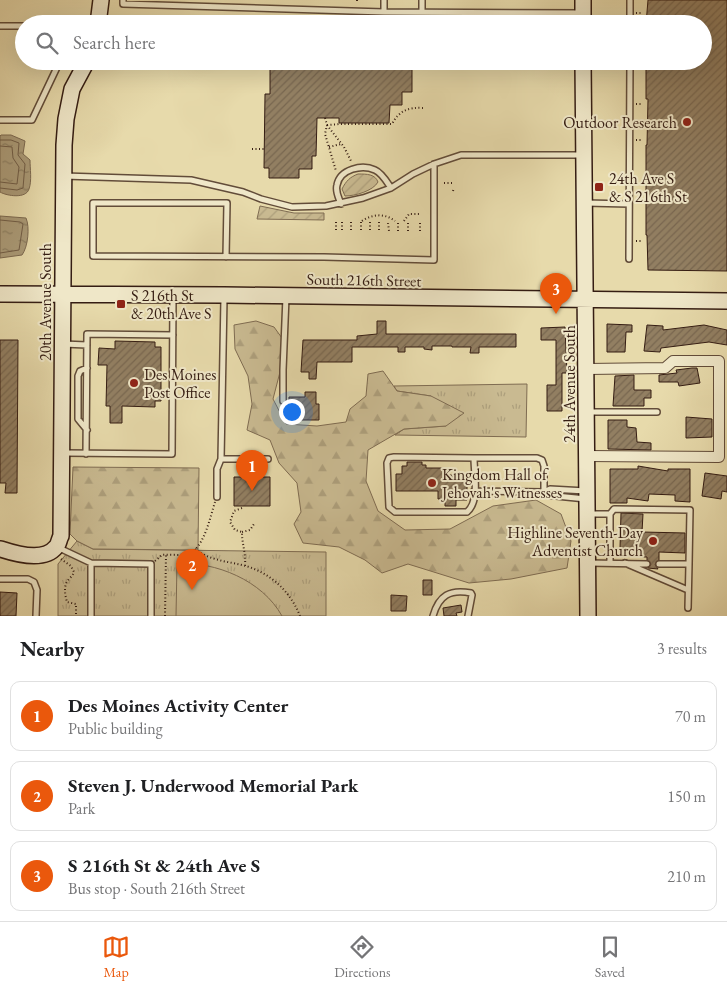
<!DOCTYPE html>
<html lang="en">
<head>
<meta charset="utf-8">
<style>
	body { margin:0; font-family:"EB Garamond",serif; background:#f2f2f2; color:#202124 }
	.you { position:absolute; left:291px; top:411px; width:18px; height:18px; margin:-12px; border:4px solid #fff; border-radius:50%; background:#1a73e8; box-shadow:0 0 0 8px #1a73e833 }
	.badge { display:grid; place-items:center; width:32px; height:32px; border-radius:50%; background:#ea580c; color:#fff; font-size:16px; font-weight:700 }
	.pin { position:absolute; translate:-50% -41px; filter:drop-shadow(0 1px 2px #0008) }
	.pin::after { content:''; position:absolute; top:26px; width:18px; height:15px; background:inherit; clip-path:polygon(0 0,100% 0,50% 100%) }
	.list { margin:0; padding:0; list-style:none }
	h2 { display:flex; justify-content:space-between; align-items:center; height:65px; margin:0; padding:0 20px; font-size:21px }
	h2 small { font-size:16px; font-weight:400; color:#757577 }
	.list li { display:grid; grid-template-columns:32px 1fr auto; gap:15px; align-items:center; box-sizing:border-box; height:70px; margin:0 10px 10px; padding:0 10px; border:1px solid #e0e0e0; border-radius:10px }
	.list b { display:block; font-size:19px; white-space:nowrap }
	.list p { margin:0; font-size:16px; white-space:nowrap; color:#757577 }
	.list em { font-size:16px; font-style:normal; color:#757577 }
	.icon { flex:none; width:28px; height:28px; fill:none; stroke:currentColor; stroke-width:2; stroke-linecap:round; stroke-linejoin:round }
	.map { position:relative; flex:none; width:727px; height:616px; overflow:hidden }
	.search { position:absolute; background:#fff; box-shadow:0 5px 20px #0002; left:15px; right:15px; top:15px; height:55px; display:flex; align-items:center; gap:12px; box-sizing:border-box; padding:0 18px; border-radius:28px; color:#757577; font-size:19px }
	.sheet { height:305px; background:#fff }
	nav { display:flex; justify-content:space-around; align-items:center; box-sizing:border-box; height:70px; border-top:1px solid #e0e0e0; background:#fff; font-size:14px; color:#757577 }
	nav a { display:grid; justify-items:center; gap:2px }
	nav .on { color:#ea580c }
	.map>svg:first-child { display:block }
	.grass { fill:url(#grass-tufts); stroke:#7f6c52 }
	.forest { fill:url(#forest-firs); stroke:#7f6c52 }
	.garden { fill:url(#garden-furrows); stroke:#7f6c52 }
	.pitch { fill:#c9ba91; stroke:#7f6c52 }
	.water { fill:url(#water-ripples); stroke:#7b684f }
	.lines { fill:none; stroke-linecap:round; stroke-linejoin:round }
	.shore { stroke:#705c45; stroke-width:1 }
	.building { fill:url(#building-hatch); stroke:#351d13 }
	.lane-casing { stroke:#624c39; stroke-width:8 }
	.street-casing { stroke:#624c39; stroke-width:12 }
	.secondary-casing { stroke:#351d13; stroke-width:18 }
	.path { stroke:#351d13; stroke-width:2; stroke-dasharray:1 2.5; stroke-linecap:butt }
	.lane { stroke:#efe7c8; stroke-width:5 }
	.street { stroke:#efe7c8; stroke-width:10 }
	.secondary { stroke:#efe7c8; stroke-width:15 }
	.poi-dot { fill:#8f2418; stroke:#efe7c8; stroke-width:2 }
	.labels { text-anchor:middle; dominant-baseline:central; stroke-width:4; stroke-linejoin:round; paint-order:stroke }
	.poi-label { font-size:16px; fill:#351d13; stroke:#efe7c8; text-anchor:start }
	.street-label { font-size:16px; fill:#351d13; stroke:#efe7c8 }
</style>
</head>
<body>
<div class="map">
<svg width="727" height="616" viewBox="0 0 727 616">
	<defs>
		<pattern id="grass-tufts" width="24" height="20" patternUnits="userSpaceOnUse" patternTransform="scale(1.25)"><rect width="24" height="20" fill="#c9ba91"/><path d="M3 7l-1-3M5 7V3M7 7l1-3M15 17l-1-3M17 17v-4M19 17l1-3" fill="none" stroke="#ad9f7c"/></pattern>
		<pattern id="forest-firs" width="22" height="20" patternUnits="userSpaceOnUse" patternTransform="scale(1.25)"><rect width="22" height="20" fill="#c9ba91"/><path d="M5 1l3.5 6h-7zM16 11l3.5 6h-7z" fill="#ad9f7c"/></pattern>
		<pattern id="garden-furrows" width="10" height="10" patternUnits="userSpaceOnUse" patternTransform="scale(1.25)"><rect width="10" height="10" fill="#c9ba91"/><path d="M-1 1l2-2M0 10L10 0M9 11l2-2" fill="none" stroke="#ad9f7c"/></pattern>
		<pattern id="water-ripples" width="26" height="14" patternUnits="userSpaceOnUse" patternTransform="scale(1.25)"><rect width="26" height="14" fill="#aa9a77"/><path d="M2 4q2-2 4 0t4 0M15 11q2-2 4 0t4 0" fill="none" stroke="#8b7d60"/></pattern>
		<pattern id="building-hatch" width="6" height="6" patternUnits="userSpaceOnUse" patternTransform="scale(1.25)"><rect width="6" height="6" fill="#927f62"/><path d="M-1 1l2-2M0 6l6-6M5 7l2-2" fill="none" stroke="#786750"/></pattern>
	</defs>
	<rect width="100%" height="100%" fill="#e7daab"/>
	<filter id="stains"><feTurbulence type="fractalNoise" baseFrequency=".004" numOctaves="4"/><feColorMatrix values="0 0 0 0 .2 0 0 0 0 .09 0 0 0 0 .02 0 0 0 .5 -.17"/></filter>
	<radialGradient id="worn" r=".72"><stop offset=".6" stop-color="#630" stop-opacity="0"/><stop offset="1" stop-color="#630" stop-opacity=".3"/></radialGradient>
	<path class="grass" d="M527 384 526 437 395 435 404 429 446 426 431 396 397 391 394 386Z
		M77 541 93 549 326 552V616H58V564Z"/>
	<path class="forest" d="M256 321 274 327 287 345 273 399 286 424 317 426 346 422 350 409 366 396 368 374 383 371 397 391 431 396 464 413 446 426 404 429 368 450 366 481 378 511 405 530 450 529 493 506 536 500 561 514 571 541 567 568 511 579 469 583 408 564 382 573 365 560 339 547 303 543 294 524 301 512 297 483 279 463 270 440 247 430 252 404 248 376 235 349 234 325Z
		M73 467 199 468 198 550 93 549 77 541 70 534Z"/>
	<path class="garden" d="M358 174C367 174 375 174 378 182 373 191 355 196 345 196L342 189C346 181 350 177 358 174Z
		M260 206 294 213H324V220L257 219Z"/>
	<path class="pitch" d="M177 563C216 562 262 580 282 616H176Z"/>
	<path class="water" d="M1 135H11L25 141 23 154 30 160C30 168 32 181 29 189 26 199 7 196 0 192V136Z
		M0 216 26 218C30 227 28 247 22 255L0 258Z"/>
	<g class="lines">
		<path class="shore" d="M0 140H11L19 143 18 155 25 164 23 188 17 190 0 188
			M0 146 12 147 13 158 19 167 17 184 0 182
			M0 220 20 222 23 224 19 250 0 253"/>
	</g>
	<path class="building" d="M648 0H727V271L648 270 647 235H646V145H647L648 99H646V61H703V24H646Z
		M270 61 412 62V92H402V105H390L389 123H339V118H317L316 156H312V169H299V178H269V168H264L265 94H270Z
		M377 321H386V334H516V347H479V353H470L471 347H452V346H432V350L424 349V347H405V352H398V347H352V362H317L316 379H309V372H301L303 340H357V336L377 334Z
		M607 324 632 325V332H626L625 352H607Z
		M647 325 663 326V330L704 325 727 330V345L709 342 661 348 660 352 644 351Z
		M565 327 567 373H562V411H547V385H556V340H541V328Z
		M0 340H18L17 493H5L6 483H0Z
		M115 341 155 342V347H161V401H155V407L122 406V423H110V406H106L107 365H98L99 348 115 349Z
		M692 368H697L700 383 679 386 678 382H659V375L677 373 676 370Z
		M634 375V390H651V398H644V406H613L615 376Z
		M305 392H316V404H319V420H289V397H305Z
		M686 417 712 419V437L686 438Z
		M608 420H627V427L636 428 637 442 651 443V450L608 449Z
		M407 462H422V465H426V468H444V475H467V500H456V506H445V499H438V491H396V474H402V466H407Z
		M638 466 668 471V469H690V502L675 501V495L649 494 648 501 627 498V503H610V469H638Z
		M705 473 727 476V492L722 491 721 499 702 496Z
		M234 477H270V506H234Z
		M621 513 643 514 642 532 685 533V553L659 552V560L655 564 658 569 648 568 651 564 647 560V557H639V552H636V549L620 548Z
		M423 580H432V595H423Z
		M0 592 17 593 16 616H0Z
		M391 595 407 596 406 611H391Z
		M461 605 462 612 456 613 457 616H444L443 608Z"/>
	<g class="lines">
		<g class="lane-casing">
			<path id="lane" d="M123 0V4L384 12
				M384 0V12L581 13
				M422 12V0
				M630 24V0
				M0 26H24
				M0 120H32L60 61
				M64 176 191 180 243 192 261 199 292 207 326 206 363 198 391 188 413 174 434 164 461 155H582
				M586 203 629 204
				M341 204C339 198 335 192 337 185 340 169 362 164 375 170 382 173 387 182 391 188
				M226 257 227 203H93V256L324 257 434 260V164
				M629 259 630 61
				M224 298 221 459H268
				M63 344 87 345
				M283 401V370L286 297
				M587 412H657
				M87 430 78 419V376L80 371 87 368
				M65 453 172 454 173 298
				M86 454 87 334 173 335
				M394 457 474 458C474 474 480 501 467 512H395L389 507 387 463 389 458Z
				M474 458H537L542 460 544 466V492L546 495 586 499
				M474 491 544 492 550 489 586 491
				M217 497V469L221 459
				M588 514H610V563
				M610 514 614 509 690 510 689 564
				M57 547 91 563 151 564V616
				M588 563 647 564
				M625 563 688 590
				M659 564H689L688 608
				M0 579H28L34 582 37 590 36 616
				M91 616V563
				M433 616C439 595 450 589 471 593L472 595 468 616"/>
		</g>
		<g class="street-casing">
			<path id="street" d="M587 369 665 368 673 361H719V457L587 456"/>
		</g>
		<g class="secondary-casing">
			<path id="secondary" d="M98 24 101 0
				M583 24V0
				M583 61 588 616
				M0 294 224 295 727 301
				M1 549C16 554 44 562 56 547 59 544 59 539 61 536L64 145 66 119 72 89 87 61"/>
		</g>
		<path class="path" d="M357 0V2
			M636 13H643
			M636 104H643
			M325 118 327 125 325 134 336 171
			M327 125 340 124H392C399 111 408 107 423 108
			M327 125 344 147 351 161
			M636 140H643
			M329 147 341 144
			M252 149H265
			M444 183H452
			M453 191 454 188
			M362 221C372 214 385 213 395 221
			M404 221 409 214H419
			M336 222V230
			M342 222V230
			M351 222V230
			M361 222V230
			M370 222V230
			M379 222V230
			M388 223 389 231
			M398 223V231
			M408 223V231
			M420 223V232
			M636 241H643
			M242 508 234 511 230 522 235 530 242 532C242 545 246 552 245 566
			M242 532 250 530 254 524
			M195 549C212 562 230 561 249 567 273 575 291 593 300 616
			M61 559 71 566 74 572C73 575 71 577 69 579 63 585 65 595 67 602L76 604V616
			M155 561 162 555C170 554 179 556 187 554 204 550 210 517 215 502
			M165 616 166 554"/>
		<use href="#lane" class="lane"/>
		<use href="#street" class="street"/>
		<use href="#secondary" class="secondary"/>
	</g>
	<g class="poi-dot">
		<circle cx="687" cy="122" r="5"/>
		<rect x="594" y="182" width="10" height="10" rx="2.5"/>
		<rect x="116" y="299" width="10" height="10" rx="2.5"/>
		<circle cx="134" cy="383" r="5"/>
		<circle cx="432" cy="483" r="5"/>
		<circle cx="653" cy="541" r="5"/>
	</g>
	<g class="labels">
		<g class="poi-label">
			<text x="677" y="122" text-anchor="end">Outdoor Research</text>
			<text x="609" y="178">24th Ave S<tspan x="609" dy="18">&amp; S 216th St</tspan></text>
			<text x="131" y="295">S 216th St<tspan x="131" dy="18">&amp; 20th Ave S</tspan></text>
			<text x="144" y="374">Des Moines<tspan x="144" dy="18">Post Office</tspan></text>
			<text x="442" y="474">Kingdom Hall of<tspan x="442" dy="18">Jehovah's Witnesses</tspan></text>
			<text x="643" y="532" text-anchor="end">Highline Seventh-Day<tspan x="643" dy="18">Adventist Church</tspan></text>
		</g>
		<g class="street-label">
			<text transform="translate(364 280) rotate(1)">South 216th Street</text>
			<text transform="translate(45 302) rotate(-90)">20th Avenue South</text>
			<text transform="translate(569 384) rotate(-90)">24th Avenue South</text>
		</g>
	</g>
	<rect width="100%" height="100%" filter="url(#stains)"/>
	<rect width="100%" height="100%" fill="url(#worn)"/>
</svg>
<div class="you"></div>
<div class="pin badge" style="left:252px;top:491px">1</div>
<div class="pin badge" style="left:192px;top:590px">2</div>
<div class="pin badge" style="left:556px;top:314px">3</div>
<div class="search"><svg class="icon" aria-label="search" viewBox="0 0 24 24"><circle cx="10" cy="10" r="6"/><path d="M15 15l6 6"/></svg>Search here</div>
</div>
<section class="sheet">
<h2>Nearby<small>3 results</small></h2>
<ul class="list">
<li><span class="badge">1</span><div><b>Des Moines Activity Center</b><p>Public building</p></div><em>70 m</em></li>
<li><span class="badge">2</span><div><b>Steven J. Underwood Memorial Park</b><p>Park</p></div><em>150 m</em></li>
<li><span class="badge">3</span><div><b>S 216th St &amp; 24th Ave S</b><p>Bus stop · South 216th Street</p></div><em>210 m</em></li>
</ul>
</section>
<nav>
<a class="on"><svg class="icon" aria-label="map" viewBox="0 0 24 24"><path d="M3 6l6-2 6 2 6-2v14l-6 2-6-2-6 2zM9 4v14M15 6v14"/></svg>Map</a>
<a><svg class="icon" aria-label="directions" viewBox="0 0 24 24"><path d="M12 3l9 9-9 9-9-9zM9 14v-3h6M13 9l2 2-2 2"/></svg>Directions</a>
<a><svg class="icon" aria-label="saved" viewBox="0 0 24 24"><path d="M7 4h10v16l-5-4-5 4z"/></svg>Saved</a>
</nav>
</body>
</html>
